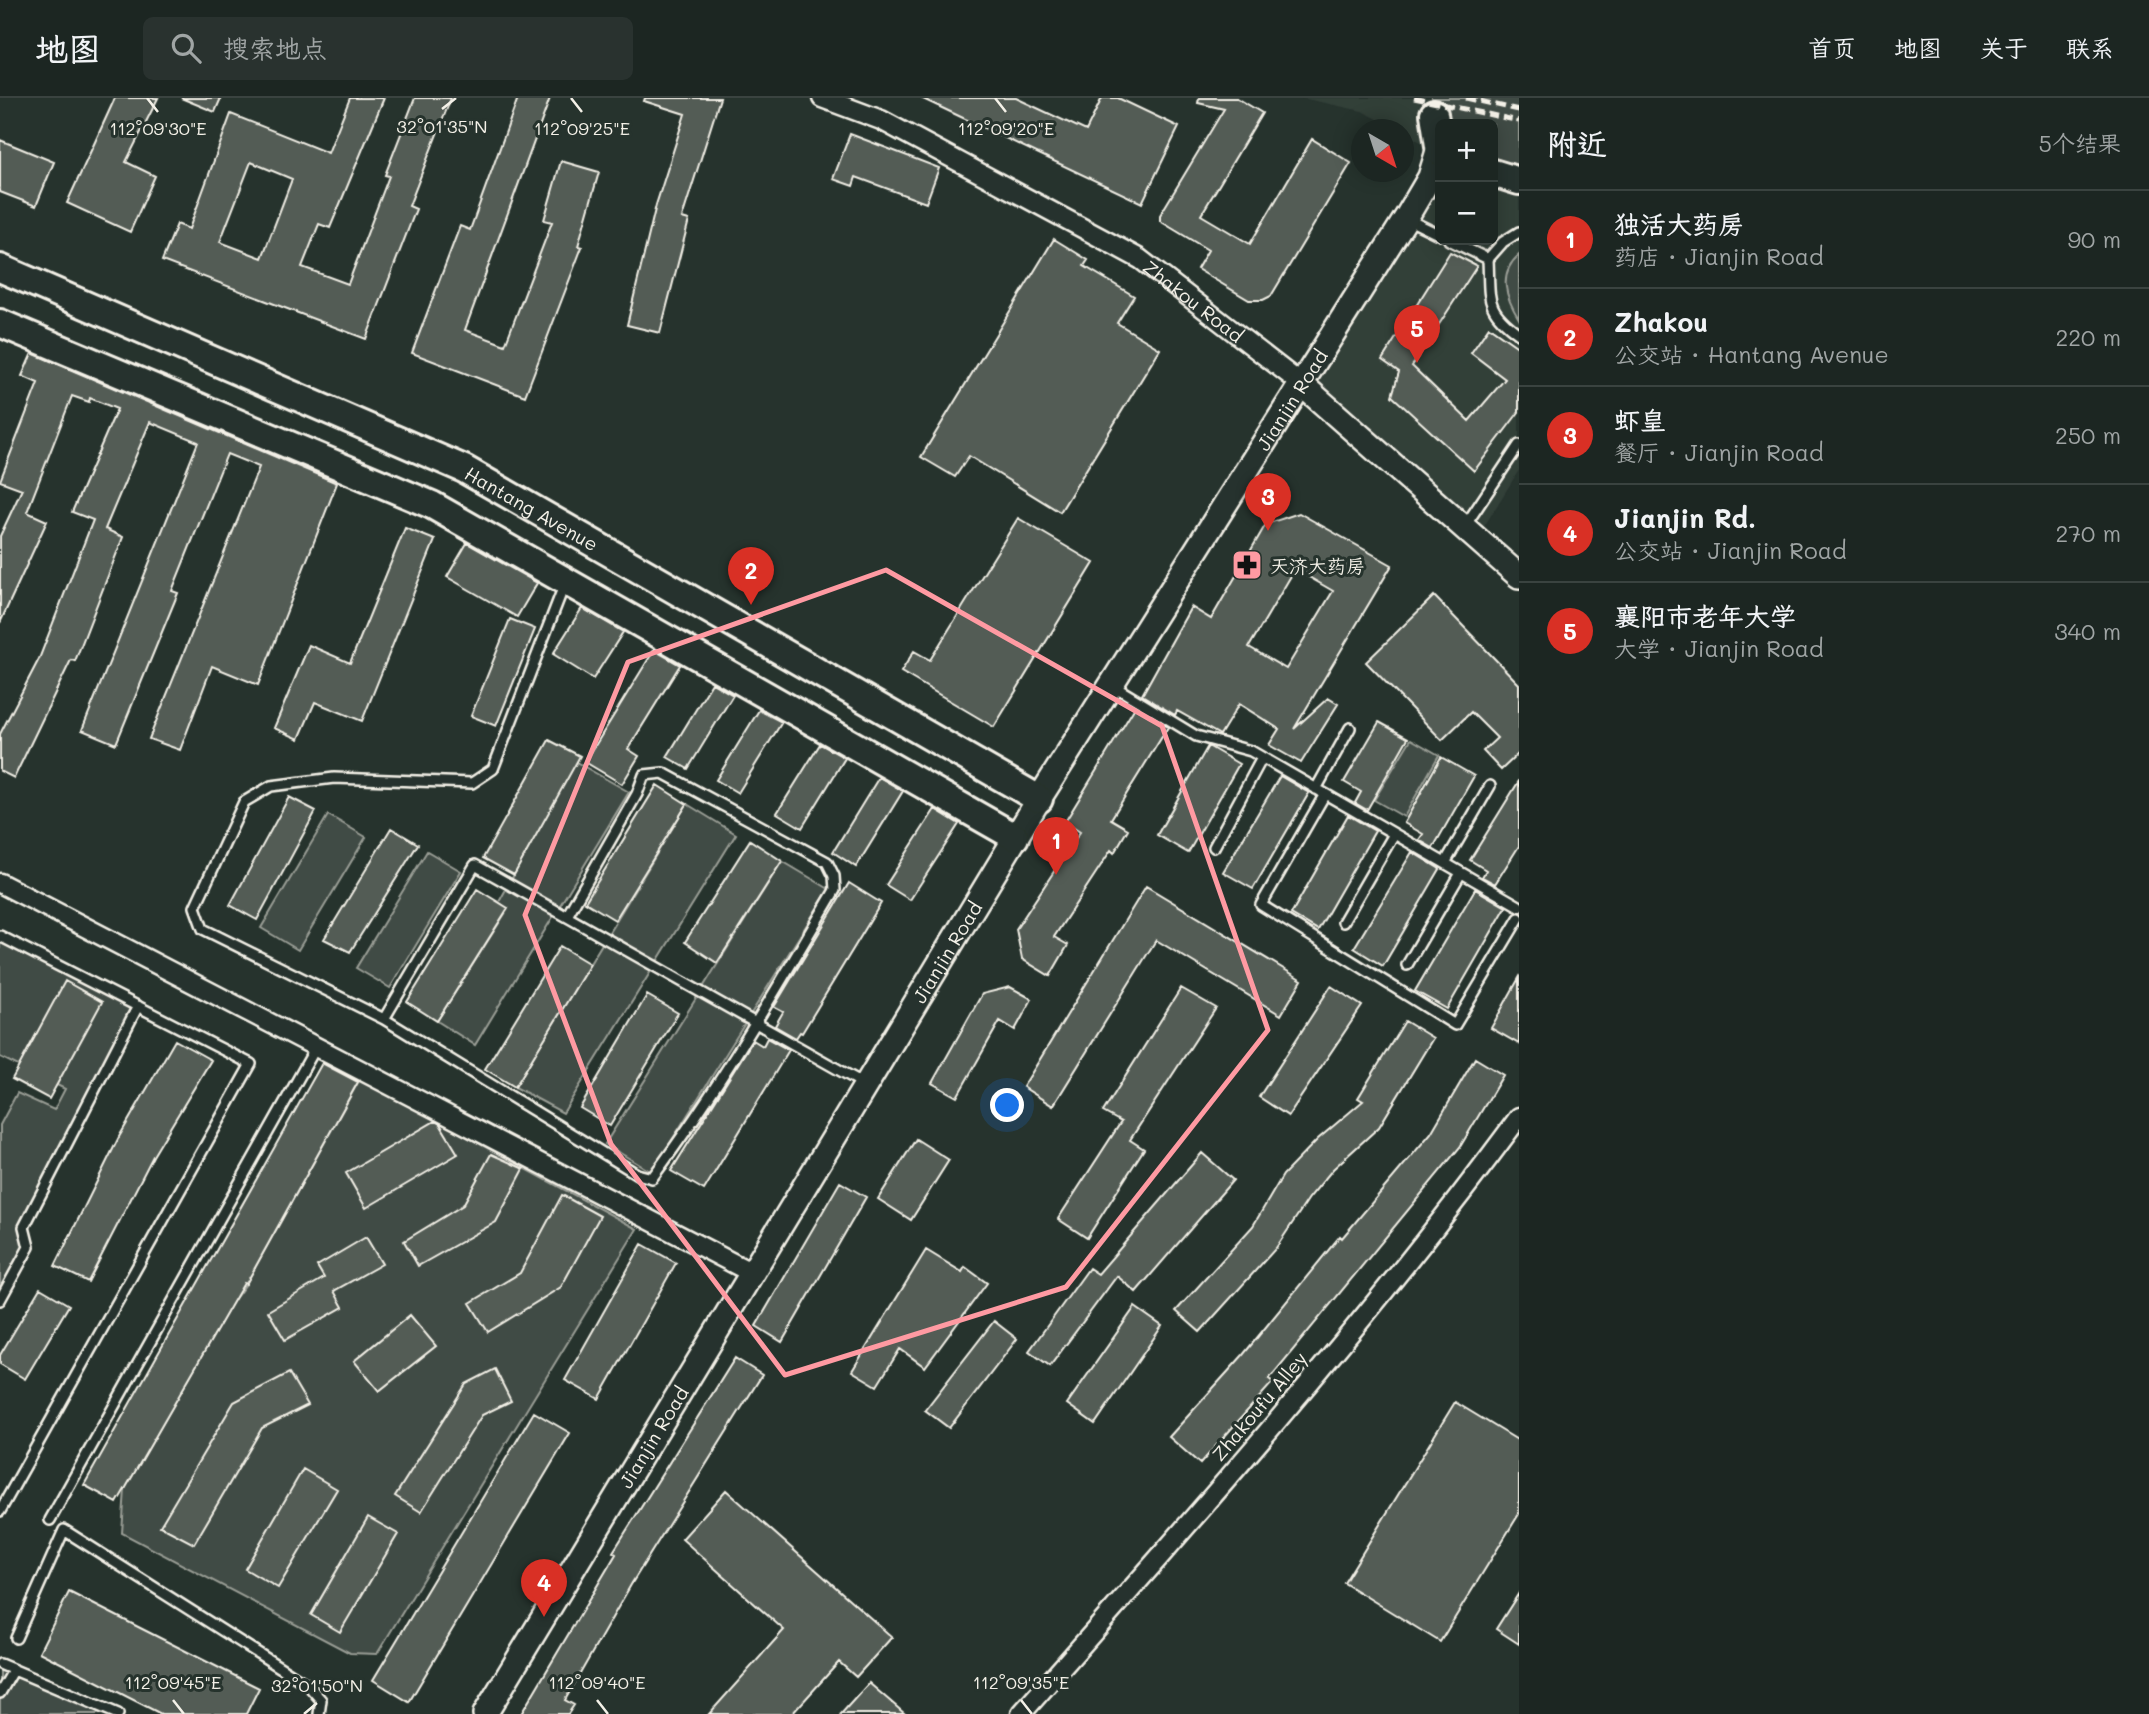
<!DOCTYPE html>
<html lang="zh">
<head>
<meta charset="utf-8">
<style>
	body { margin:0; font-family:Mali,"LXGW WenKai TC",sans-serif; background:#29322f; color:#f1f3f6 }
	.controls { position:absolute; right:21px; top:21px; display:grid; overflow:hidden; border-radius:10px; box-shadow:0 4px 18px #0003 }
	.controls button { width:63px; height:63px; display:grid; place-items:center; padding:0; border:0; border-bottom:2px solid #3a4340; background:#1c2622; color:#f1f3f6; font:35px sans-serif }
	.compass { position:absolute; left:1351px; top:21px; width:63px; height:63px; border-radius:50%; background:#1c2622; box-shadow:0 4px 18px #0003; rotate:141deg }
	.you { position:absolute; left:1008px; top:1008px; width:24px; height:24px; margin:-18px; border:5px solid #fff; border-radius:50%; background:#1a73e8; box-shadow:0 0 0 10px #1a73e833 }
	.badge { display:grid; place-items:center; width:46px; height:46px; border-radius:50%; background:#d93025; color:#fff; font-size:23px; font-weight:700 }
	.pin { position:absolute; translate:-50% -58px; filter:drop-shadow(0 2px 4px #0008) }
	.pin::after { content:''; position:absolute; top:37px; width:24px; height:21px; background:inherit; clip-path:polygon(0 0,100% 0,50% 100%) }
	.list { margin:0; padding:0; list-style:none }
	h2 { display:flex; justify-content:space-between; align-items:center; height:91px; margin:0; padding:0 28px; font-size:30px }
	h2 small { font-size:23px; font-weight:400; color:#a0a5a5 }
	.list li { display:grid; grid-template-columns:46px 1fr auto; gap:21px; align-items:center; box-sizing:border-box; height:98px; padding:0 28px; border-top:2px solid #3a4340 }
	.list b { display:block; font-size:26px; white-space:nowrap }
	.list p { margin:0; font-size:23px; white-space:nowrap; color:#a0a5a5 }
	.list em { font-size:23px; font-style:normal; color:#a0a5a5 }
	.icon { flex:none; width:38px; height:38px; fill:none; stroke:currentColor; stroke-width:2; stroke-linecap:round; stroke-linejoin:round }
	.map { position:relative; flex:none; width:1519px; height:1616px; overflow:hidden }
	header { display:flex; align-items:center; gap:42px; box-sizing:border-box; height:98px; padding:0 35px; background:#1c2622; border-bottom:2px solid #3a4340 }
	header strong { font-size:33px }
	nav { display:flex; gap:38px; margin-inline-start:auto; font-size:24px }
	.search { width:490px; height:63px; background:#29322f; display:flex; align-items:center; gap:18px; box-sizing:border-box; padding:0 24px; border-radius:10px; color:#a0a5a5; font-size:26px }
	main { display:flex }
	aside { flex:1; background:#1c2622 }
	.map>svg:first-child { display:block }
	.built { fill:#333f39 }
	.green { fill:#414b45; stroke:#9a9e96; stroke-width:2 }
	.building { fill:#525c55; stroke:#f4f1e8; stroke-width:2; fill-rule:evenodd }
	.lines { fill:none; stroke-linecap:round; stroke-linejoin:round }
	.service-casing { stroke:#f4f1e8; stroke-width:14 }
	.minor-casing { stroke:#f4f1e8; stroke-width:23 }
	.tertiary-casing { stroke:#f4f1e8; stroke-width:28 }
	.secondary-casing { stroke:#f4f1e8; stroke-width:32 }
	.service { stroke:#26332d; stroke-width:9 }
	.minor { stroke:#26332d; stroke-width:18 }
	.tertiary { stroke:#26332d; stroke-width:23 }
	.secondary { stroke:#26332d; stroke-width:26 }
	.rail { stroke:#f4f1e8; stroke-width:5; stroke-dasharray:10 5; stroke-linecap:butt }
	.marked { fill:none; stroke:#ff9aa2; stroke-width:5; stroke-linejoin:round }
	.ticks { fill:none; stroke:#f4f1e8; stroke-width:2.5 }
	.labels { text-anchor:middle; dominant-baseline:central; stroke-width:6; stroke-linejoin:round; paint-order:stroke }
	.street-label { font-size:19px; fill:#f4f1e8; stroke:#26332d }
	.poi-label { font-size:19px; fill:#f4f1e8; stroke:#26332d; text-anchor:start }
	.ticks-label { font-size:18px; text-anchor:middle; fill:#f4f1e8; stroke:#26332d; stroke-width:6; stroke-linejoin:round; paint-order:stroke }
</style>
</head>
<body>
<header>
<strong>地图</strong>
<div class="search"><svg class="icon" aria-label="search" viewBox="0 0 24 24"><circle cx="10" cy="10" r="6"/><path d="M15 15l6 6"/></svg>搜索地点</div>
<nav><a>首页</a><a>地图</a><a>关于</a><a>联系</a></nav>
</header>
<main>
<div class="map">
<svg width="1519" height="1616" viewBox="0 0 1519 1616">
	<rect width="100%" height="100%" fill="#26332d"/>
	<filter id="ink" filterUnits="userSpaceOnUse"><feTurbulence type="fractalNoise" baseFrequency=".0143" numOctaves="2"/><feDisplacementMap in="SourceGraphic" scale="14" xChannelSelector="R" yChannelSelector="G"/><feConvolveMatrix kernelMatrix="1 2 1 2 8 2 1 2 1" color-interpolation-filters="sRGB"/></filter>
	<g filter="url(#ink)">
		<path class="built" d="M1302 0H1432L1438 53 1404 35V32L1397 31 1362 13Z
			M1493 81 1519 85V372L1477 440 1300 285 1417 99 1440 87V142H1493Z"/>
		<path class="green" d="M1432 0H1519V83L1493 75V26H1440L1438 53Z
			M1519 157V221C1506 200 1497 176 1519 157Z
			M1411 641 1439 657 1404 719 1374 702Z
			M576 664 629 694 475 947 437 923 508 811 499 804Z
			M687 706 736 736 563 1015 515 989Z
			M328 717 366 739 298 852 261 830Z
			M427 753 461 773 390 890 356 870Z
			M782 763 829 791 652 1074 605 1046Z
			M0 838 138 908 24 1129 29 1149 0 1202V1027L17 995 54 1012 65 991 0 959Z
			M360 981 637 1131 377 1556 350 1555 122 1435 125 1391 234 1202 246 1186Z
			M0 1566 118 1616H0Z"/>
		<path class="building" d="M115 0H158L126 64 155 78 130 134 67 105Z
			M181 0H221L215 14Z
			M350 0H384L330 130 319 126 302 169 348 186 389 78 385 77 415 0H451L409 108 416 111 366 241 162 163 177 126 189 131 231 16 328 55ZM251 64 292 81 262 160 220 144Z
			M518 0H550L465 232 505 247 552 124 544 122 561 63 599 74 578 148 582 149 525 298 412 255 460 128 470 132Z
			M645 0H720L682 120 689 122 660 235 627 227 656 107 685 16 644 3Z
			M921 0H1016L1086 33 1102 0H1118L1179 29 1142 105Z
			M1199 0H1237L1262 15 1201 117 1250 146 1312 41 1351 65 1271 198 1263 202H1249L1197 171 1208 152 1160 123V117L1224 11 1198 5Z
			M850 36 939 70 926 105 856 79 853 88 833 81Z
			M0 42 54 64 36 108 0 94Z
			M1054 141 1088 162 1084 168 1134 198 1117 225 1160 251 1060 414 969 358 955 379 921 359Z
			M1450 154 1477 168 1412 268 1469 323 1505 281 1471 255 1489 229 1519 250V314L1474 373 1392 298 1399 274 1382 262Z
			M32 255 337 385 258 587 212 568 180 652 149 641 259 369 227 356 172 493 178 495 116 646 82 632 198 344 150 324 105 431 123 439 75 563 71 562 14 680 0 673V636L39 561 93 422 72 414 117 311 90 300 89 304 72 298 27 414 47 423 0 525V438L22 391 0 383 38 285 22 278Z
			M1299 415 1392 467 1294 631 1328 600 1338 606 1301 665 1269 647 1279 631 1239 606 1220 637 1177 613 1175 617 1142 597 1191 509 1211 521 1266 426ZM1295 471 1333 493 1286 571 1249 549Z
			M1018 420 1094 465 994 629 901 574 914 553 930 562Z
			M405 430 435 442 362 623 315 604 299 641 274 630 309 547 350 565Z
			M467 445 537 485 517 519 447 479Z
			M1434 498 1519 586V655L1501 672 1483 653 1497 640 1471 614 1442 642 1366 564Z
			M582 510 623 534 593 581 553 556Z
			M510 521 535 531 496 628 471 618Z
			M654 552 680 567 628 651 639 658 622 686 585 664Z
			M712 585 733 597 688 671 667 659Z
			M1135 609 1168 629 1111 721 1128 731 1114 755 1111 752 1054 839 1068 847 1050 878 1022 861 1016 831 1080 734 1065 724Z
			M759 612 782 624 738 695 716 682Z
			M1379 624 1408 640 1367 712 1355 705 1361 694 1344 684Z
			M549 642 580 658 514 777 483 760Z
			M820 646 845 660 802 730 777 715Z
			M1208 648 1239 666 1188 755 1157 737Z
			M1441 659 1474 678 1433 750 1419 742 1423 736 1404 725Z
			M1280 678 1309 695 1253 791 1223 774Z
			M879 679 903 693 856 769 833 754Z
			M1519 683V748L1495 786 1482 779 1486 772 1470 762Z
			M657 687 687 706 615 822 585 804Z
			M289 699 316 713 257 822 230 807Z
			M935 711 959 726 910 802 886 787Z
			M1348 717 1375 733 1318 832 1291 816Z
			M391 730 418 746 350 854 324 841Z
			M750 742 782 763 717 865 685 844Z
			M1412 754 1440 771 1383 868 1354 850Z
			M849 785 881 805 802 935 800 934 796 940 775 928 783 914 774 909Z
			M1146 788 1302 882 1281 917 1156 842 1053 1008 1023 989Z
			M477 791 508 810 437 923 407 904Z
			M1475 791 1506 809 1447 911 1415 893Z
			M560 848 590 866 515 989 485 971Z
			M1519 880V946L1491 930Z
			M65 883 102 904 49 1001 12 981Z
			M1331 888 1362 908 1288 1018 1259 999Z
			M1010 889 1032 901 1015 932 1000 923 957 999 932 985 982 896Z
			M1181 890 1216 910 1130 1042 1144 1051 1087 1140 1058 1121 1121 1024 1103 1014Z
			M647 897 678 915 610 1028 580 1010Z
			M1405 923 1433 940 1379 1029 1333 1071 1309 1100 1276 1150 1200 1234 1176 1213 1253 1128 1283 1077 1318 1041 1363 1003 1358 1000Z
			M767 940 789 952 704 1092 671 1073 753 942 763 948Z
			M175 942 211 962 153 1058 88 1184 55 1168 119 1039Z
			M1475 960 1503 977 1460 1049 1269 1281 1273 1284 1200 1366 1169 1339 1243 1257 1340 1138 1342 1140 1431 1035Z
			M322 965 358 984 246 1186 244 1185 117 1405 84 1387Z
			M435 1023 440 1026 458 1056 366 1110 346 1075Z
			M916 1041 949 1062 911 1122 878 1101Z
			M1202 1055 1233 1082 1136 1194 1117 1178 1050 1268 1029 1253 1089 1170 1098 1176Z
			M491 1056 524 1071 496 1124 418 1168 404 1143 463 1107Z
			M840 1084 866 1099 782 1244 756 1228Z
			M562 1097 600 1118 561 1189 488 1234 470 1205 520 1175Z
			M366 1139 382 1166 334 1193 343 1209 285 1242 268 1213 324 1180 317 1168Z
			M642 1146 676 1165 599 1301 565 1282Z
			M926 1152 962 1174 965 1169 987 1185 925 1269 900 1251 877 1288 852 1273Z
			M40 1190 69 1207 25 1281 0 1266V1257Z
			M1135 1209 1162 1228 1095 1326 1067 1306Z
			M410 1217 436 1248 379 1293 354 1263Z
			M994 1223 1017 1241 949 1330 925 1312Z
			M735 1260 762 1277 632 1485 565 1602 574 1607 568 1616H521L616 1456 613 1454Z
			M495 1271 511 1303 482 1317 421 1414 395 1398 466 1286Z
			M289 1275 308 1307 262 1330 194 1446 160 1428 234 1304Z
			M1455 1304 1519 1343V1416L1440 1544 1344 1485Z
			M534 1314 570 1335 409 1604 373 1582Z
			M303 1371 337 1391 278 1490 245 1471Z
			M726 1392 892 1539 856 1579 839 1564 792 1616H709L784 1532 682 1441Z
			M368 1419 398 1436 340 1534 311 1517Z
			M69 1494 259 1590 246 1616H161L39 1554Z
			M1519 1495V1546L1496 1531Z
			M869 1585 905 1616H841Z"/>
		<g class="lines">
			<g class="service-casing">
				<path id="service" d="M1407 121 1440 137
					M1449 142 1488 161C1490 201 1484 211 1519 236
					M1488 161 1503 144 1519 134
					M1465 428 1519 347
					M565 485 493 671 472 685 334 680 271 688 244 704 195 809 203 831 384 921 637 1076 652 1080C720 989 777 890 835 792L834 778 827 764 663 675 644 677 637 696 567 818
					M1112 587 1196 638 1251 653 1519 808
					M1316 691 1350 630
					M1325 696 1261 807 1455 927 1519 820
					M1214 749 1262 660
					M1445 765 1490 688
					M1343 824 1394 736
					M0 838 251 966 0 1413
					M1407 867 1461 775
					M384 921 475 767 864 986
					M0 1202 29 1149 24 1129 138 908
					M50 1422 316 949
					M16 1540 64 1432 308 1587 321 1602 319 1616
					M0 1566 118 1616
					M0 1595 13 1573"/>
			</g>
			<g class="minor-casing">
				<g id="minor">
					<path id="s1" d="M822 0 881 22 1140 161 1300 285"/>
					<path d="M0 785 752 1175"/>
					<path d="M1021 1616C1193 1422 1366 1227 1519 1019"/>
				</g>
			</g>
			<g class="tertiary-casing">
				<g id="tertiary">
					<path d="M1300 285 1519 478"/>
					<path id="s2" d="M485 1616 1039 701 1406 120 1430 79 1438 53"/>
				</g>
			</g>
			<g class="secondary-casing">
				<g id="secondary">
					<path d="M1434 16 1440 54"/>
					<path d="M1493 75 1519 83"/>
					<path id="s3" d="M0 170 464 371 1039 701"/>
					<path d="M0 225 432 407 1015 739"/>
				</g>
			</g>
			<use href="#service" class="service"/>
			<use href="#minor" class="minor"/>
			<use href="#tertiary" class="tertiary"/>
			<use href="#secondary" class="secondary"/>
			<path class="rail" d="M1414 0 1519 23
				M1466 0 1519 12"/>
		</g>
	</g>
	<path class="marked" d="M886 472 1162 628 1268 932 1066 1189 785 1277 611 1046 525 817 628 564Z"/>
	<path class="ticks" d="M147 0 158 14M571 0 582 14M995 0 1006 14M442 11 456 0M173 1602 184 1616M597 1602 608 1616M1021 1602 1032 1616M304 1616 317 1605"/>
	<defs>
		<g id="pharmacy-square" transform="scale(1.575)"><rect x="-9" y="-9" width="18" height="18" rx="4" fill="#ff9aa2" stroke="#26332d"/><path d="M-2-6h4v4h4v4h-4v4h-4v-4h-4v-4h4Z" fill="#111"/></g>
	</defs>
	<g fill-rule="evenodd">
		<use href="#pharmacy-square" x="1247" y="467"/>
	</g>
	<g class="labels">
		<g class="street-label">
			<text stroke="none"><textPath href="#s1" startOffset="425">Zhakou Road</textPath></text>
			<text stroke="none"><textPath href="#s2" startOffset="1542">Jianjin Road</textPath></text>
			<text stroke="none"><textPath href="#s3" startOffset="584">Hantang Avenue</textPath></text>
			<text stroke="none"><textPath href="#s2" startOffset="891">Jianjin Road</textPath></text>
			<text transform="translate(1259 1308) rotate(-50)">Zhakoufu Alley</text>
			<text stroke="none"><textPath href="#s2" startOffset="324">Jianjin Road</textPath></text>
		</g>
		<g class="poi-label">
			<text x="1270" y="467">天济大药房</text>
		</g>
	</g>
	<g class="ticks-label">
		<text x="442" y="35">32°01'35"N</text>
		<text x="158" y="37">112°09'30"E</text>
		<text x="582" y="37">112°09'25"E</text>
		<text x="1006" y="37">112°09'20"E</text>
		<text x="173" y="1591">112°09'45"E</text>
		<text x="597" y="1591">112°09'40"E</text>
		<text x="1021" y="1591">112°09'35"E</text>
		<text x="317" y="1594">32°01'50"N</text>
	</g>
</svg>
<div class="controls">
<button>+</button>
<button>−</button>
</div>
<svg class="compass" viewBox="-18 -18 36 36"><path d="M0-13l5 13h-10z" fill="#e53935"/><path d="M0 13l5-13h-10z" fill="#a0a5a5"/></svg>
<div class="you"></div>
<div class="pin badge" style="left:1056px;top:777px">1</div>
<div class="pin badge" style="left:751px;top:507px">2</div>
<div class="pin badge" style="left:1268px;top:433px">3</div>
<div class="pin badge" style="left:544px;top:1519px">4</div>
<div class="pin badge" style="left:1417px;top:265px">5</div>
</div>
<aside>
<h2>附近<small>5个结果</small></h2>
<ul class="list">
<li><span class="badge">1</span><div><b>独活大药房</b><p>药店 · Jianjin Road</p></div><em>90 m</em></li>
<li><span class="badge">2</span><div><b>Zhakou</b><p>公交站 · Hantang Avenue</p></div><em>220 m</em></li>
<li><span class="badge">3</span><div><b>虾皇</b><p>餐厅 · Jianjin Road</p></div><em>250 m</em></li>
<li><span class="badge">4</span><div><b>Jianjin Rd.</b><p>公交站 · Jianjin Road</p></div><em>270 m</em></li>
<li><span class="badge">5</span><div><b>襄阳市老年大学</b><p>大学 · Jianjin Road</p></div><em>340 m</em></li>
</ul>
</aside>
</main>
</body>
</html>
